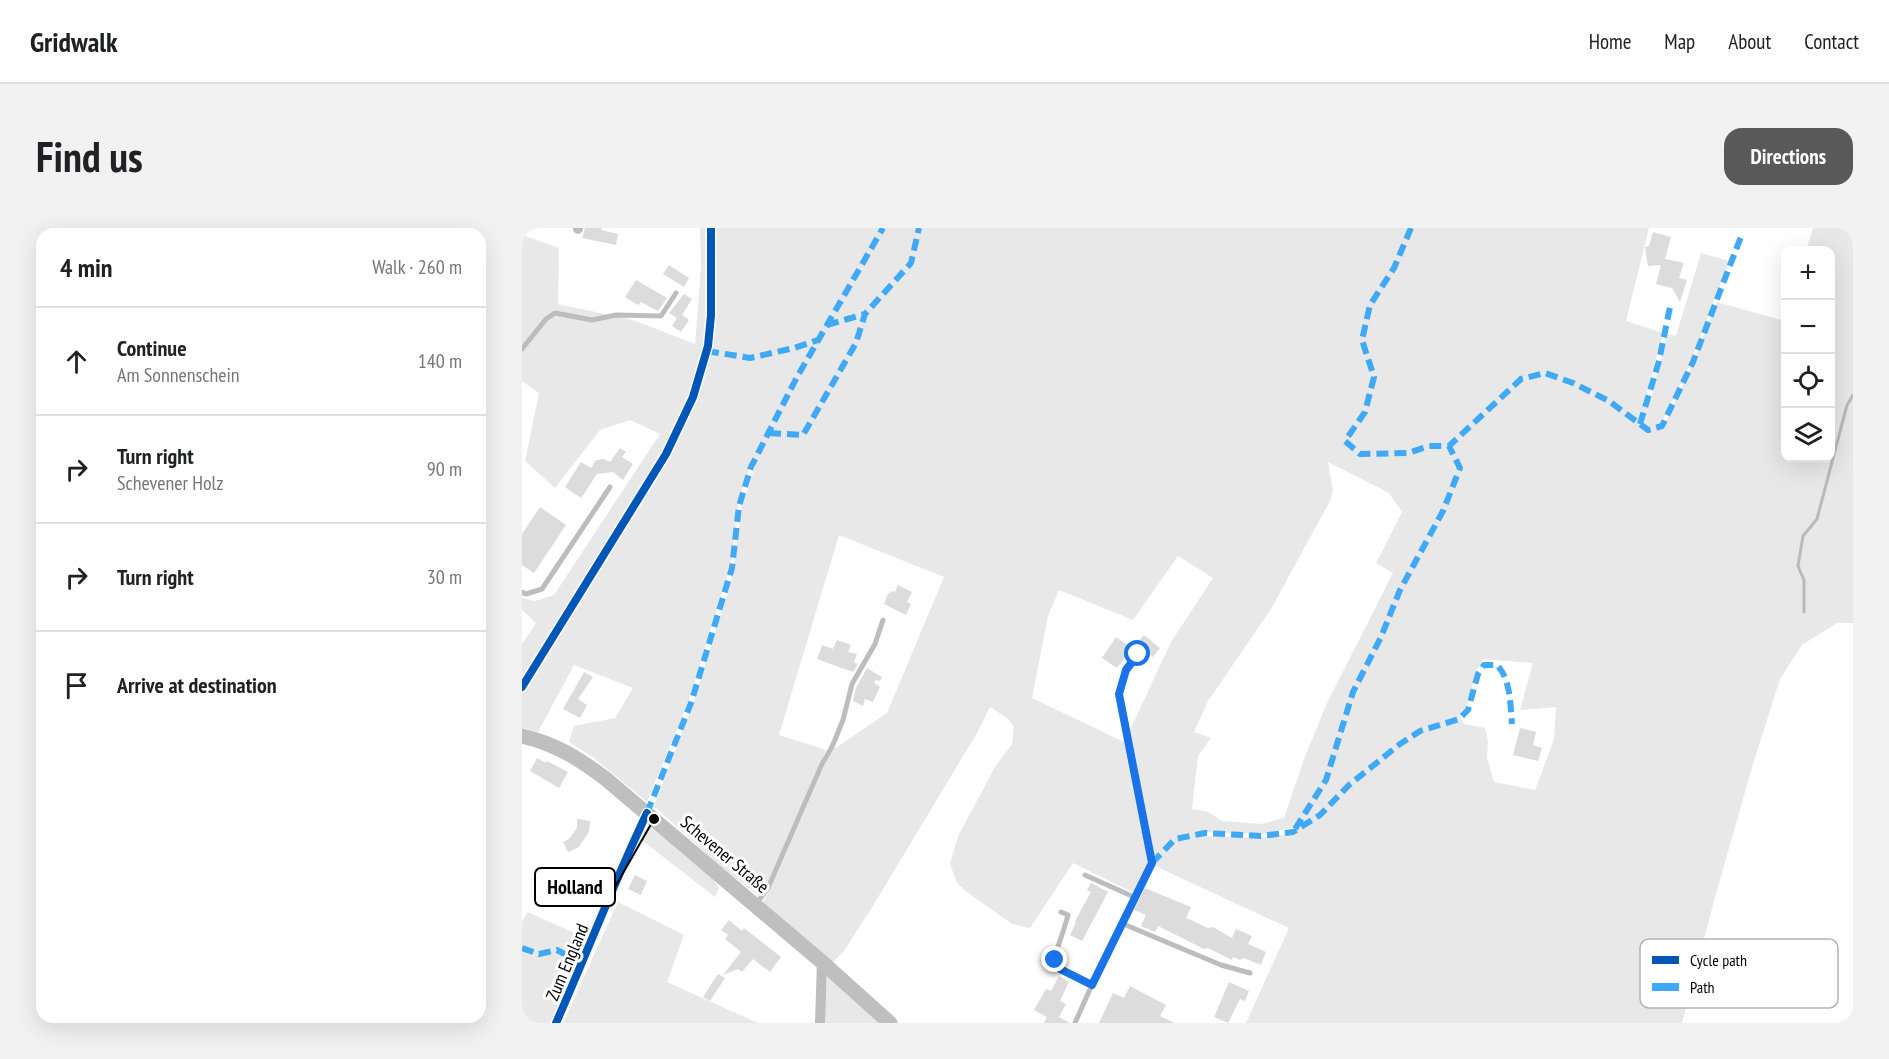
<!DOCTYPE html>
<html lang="en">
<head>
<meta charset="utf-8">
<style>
	body { margin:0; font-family:"PT Sans Narrow",sans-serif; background:#f2f2f2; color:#202124 }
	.controls { position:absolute; right:18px; top:18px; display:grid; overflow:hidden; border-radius:12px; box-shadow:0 6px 24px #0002 }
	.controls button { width:54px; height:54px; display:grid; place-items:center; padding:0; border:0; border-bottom:2px solid #e0e0e0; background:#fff; color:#202124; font:30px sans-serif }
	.stop { position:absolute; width:18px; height:18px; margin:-14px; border:4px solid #1a73e8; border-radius:50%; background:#fff }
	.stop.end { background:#1a73e8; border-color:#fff; box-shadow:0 2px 6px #0008 }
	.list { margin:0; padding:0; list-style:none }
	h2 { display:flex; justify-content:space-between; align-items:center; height:78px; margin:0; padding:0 24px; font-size:26px }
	h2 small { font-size:20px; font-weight:400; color:#757577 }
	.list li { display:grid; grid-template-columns:39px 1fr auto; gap:18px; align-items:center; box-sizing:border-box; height:108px; padding:0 24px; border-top:2px solid #e0e0e0 }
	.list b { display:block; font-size:22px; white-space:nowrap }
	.list p { margin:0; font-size:20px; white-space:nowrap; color:#757577 }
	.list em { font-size:20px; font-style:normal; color:#757577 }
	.icon { flex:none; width:33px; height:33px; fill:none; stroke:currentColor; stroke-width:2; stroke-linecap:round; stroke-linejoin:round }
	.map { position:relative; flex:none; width:1331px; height:795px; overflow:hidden; border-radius:18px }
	header { display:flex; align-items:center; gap:36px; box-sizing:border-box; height:84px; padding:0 30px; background:#fff; border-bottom:2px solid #e0e0e0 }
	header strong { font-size:28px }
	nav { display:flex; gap:33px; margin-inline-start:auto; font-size:21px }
	.intro { display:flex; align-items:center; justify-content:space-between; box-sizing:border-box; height:144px; padding:0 36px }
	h1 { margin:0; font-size:42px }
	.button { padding:15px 27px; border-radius:18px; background:#595959; color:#fff; font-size:21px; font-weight:700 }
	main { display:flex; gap:36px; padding:0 36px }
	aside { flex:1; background:#fff; border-radius:18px; box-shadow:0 6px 24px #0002 }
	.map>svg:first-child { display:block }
	.green { fill:#e8e8e8; fill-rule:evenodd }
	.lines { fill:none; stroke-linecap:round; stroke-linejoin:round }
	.stream { stroke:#bababa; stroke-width:3 }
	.building { fill:#dcdcdc }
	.service { stroke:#bdbdbd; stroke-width:5 }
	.minor { stroke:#bdbdbd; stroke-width:10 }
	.secondary { stroke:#bfbfbf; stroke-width:15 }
	.quiet { stroke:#3fa9f5; stroke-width:6; stroke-dasharray:12 6; stroke-linecap:butt }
	.cycleway-casing { stroke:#fff; stroke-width:11 }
	.cycleway { stroke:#0057b8; stroke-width:8 }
	.route { stroke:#1a73e8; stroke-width:8 }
	.labels { text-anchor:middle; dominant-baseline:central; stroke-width:6; stroke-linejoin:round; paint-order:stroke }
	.street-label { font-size:18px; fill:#000; stroke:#fff }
	.key { fill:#fff; stroke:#b2b2b2; stroke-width:1.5 }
	.key-label { font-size:16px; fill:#000 }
	.leader { fill:none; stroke:#000; stroke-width:2 }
	.callout-dot { fill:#000; stroke:#fff; stroke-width:2 }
	.callout { fill:#fff; stroke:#000; stroke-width:2 }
	.callout-label { font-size:20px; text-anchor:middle; font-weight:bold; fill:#000 }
</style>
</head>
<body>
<header>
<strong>Gridwalk</strong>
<nav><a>Home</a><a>Map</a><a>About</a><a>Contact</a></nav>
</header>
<div class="intro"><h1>Find us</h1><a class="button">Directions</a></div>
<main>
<aside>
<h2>4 min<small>Walk · 260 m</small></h2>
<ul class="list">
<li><svg class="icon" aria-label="ahead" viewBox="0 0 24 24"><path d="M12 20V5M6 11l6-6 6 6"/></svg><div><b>Continue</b><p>Am Sonnenschein</p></div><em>140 m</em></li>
<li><svg class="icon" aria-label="right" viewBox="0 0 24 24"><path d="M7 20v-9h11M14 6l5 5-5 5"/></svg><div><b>Turn right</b><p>Schevener Holz</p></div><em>90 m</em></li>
<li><svg class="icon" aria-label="right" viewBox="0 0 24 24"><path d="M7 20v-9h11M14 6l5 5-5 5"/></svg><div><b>Turn right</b></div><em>30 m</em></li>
<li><svg class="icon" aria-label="arrive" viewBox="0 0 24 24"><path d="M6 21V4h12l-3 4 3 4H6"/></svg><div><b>Arrive at destination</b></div></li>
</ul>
</aside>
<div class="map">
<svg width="1331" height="795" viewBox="0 0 1331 795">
	<rect width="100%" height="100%" fill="#fff"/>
	<path class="green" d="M178 0H186V26L193 17V0H1127L1104 93 1141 105 1124 167 1129 172 1145 106 1154 108 1179 25 1207 33 1169 133 1140 194 1141 200 1171 135 1195 74 1262 93 1263 90 1264 230H1308V22H1284L1291 0H1331V395H1315L1280 417 1258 451 1231 536 1192 673 1160 795H724L767 700 631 637 630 616 608 502 649 414 691 350 656 328 611 392 537 362 526 388 510 470 604 515 626 636 612 665 551 635 508 700 490 696 445 664 435 655 428 636 436 608 473 539 490 516 492 499 485 490 468 479 455 505 349 681 322 723 309 736 240 675 248 662 303 536 312 521 365 485 422 349 317 307 257 507 304 522 247 653 238 669 199 639 132 578 171 476 206 364 212 337 220 278 233 238 230 233 217 271 208 339 167 472 125 574 72 530 47 514 52 498 93 490 111 460 52 437 16 504 0 500V416L14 395 0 382V370L13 373 32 367 138 206 108 192 78 202 33 260 3 233 17 165 0 153V7L37 20 36 76 111 92 173 116 179 40ZM806 234 867 265 880 284 854 335 871 345 805 475 782 531 762 590 740 596 700 593 686 584 670 581 676 528 689 510 672 504 686 473 749 381 808 273 811 263ZM962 431 1011 435 998 482 1034 479 1032 511 1013 562 972 554 965 529 966 513 963 500 942 496 937 487 944 481 954 443ZM772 599 771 605 739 610 676 608 682 604 741 606Z
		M127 598 191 651 197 660 193 669 117 610 118 604Z
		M96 674 162 707 145 754 236 795H41Z
		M6 684 65 711 30 795H0V694Z
		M305 747 360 795H300Z"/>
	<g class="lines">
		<path class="stream" d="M1282 384V352L1276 338 1281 308 1295 291 1325 177 1331 167"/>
	</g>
	<path class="building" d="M63 0H80L79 2 96 6 94 17 60 10Z
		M1131 4 1149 9 1143 31 1162 35 1157 50 1165 52 1158 74 1150 60 1134 56 1139 37 1126 38 1123 19 1127 18Z
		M147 37 167 50 162 59 141 46Z
		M114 52 145 70 136 83 119 74 116 77 103 69Z
		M162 66 170 71 160 87 167 92 159 104 150 98 155 90 147 85Z
		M98 220 104 224 100 229 111 236 101 252 91 244 75 246 59 270 43 259 59 234 69 240 74 232 82 231 88 234Z
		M18 279 44 297 12 345 0 337V306Z
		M376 357 390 364 385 374 389 376 384 387 362 376 366 366 370 363 373 364Z
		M622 407 638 420 631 429 614 417Z
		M594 409 610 420 595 440 580 430Z
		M315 412 329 417 326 424 335 426 332 434 336 436 331 444 295 431 300 417 311 421Z
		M345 440 360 449 358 453 354 452 352 455 358 459 351 474 343 471 341 478 331 473 334 460Z
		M62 444 71 449 56 471 65 477 58 490 41 481Z
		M998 500 1014 504 1011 517 1020 520 1016 533 991 527Z
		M15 530 24 535 25 533 46 544 37 560 8 543Z
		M55 591 68 593 67 604 57 619 46 624 41 614 47 611 55 600Z
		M113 647 125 653 119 667 106 661Z
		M569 655 586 664 560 713 548 707 554 694 553 693 569 664 565 662Z
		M623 660 669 679 664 690 686 700 691 699 710 710 714 701 730 708 726 716 744 724 739 737 722 730 718 732 711 729 710 732 686 720 682 721 636 698 633 704 619 698 624 687 612 682Z
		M207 692 220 703 222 700 259 729 248 744 231 731 220 744 216 741 201 747 219 724 203 711 206 707 199 702Z
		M196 746 203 750 188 773 181 769Z
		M537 748 547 754 538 773 544 776 537 789 548 795H522L525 789 512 782 524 761 529 763Z
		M707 754 727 763 723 773 718 771 706 795 692 789Z
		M608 758 644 777 638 788 653 795H577L591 765 602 770Z"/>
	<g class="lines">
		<path class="service" d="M0 121 24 91 33 85 70 92 94 87 139 88 154 65
			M0 364 4 366 20 361 88 259
			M563 647 612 669
			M234 676 246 660 300 536 310 519 321 492 330 456 353 416 361 392
			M539 684 546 687C534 734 518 732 570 757
			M599 695 699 737 728 745
			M553 795 580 734 630 635 597 466 604 442 616 426"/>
		<path class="minor" d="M56 1V0
			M34 795C65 725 92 654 125 585
			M298 795 300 734"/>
		<path class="secondary" d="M0 508C34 516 56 530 84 551L300 734 368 795"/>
		<path class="quiet" d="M889 0 872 40 848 77 840 112 852 149 843 184 823 213 838 226 886 225 907 218H927L999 151 1023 145 1051 155 1087 173 1126 202 1140 198 1171 134 1220 6
			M305 97 343 86
			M185 123 228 130 272 120 296 112
			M1118 196 1137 133 1149 74
			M247 205 281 207 334 115 343 86 389 35 397 0
			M125 585 169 475 210 340 217 278 229 239 275 149 361 0
			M773 601 804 552 831 464 859 409 878 362 921 283 938 240 927 218
			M630 635 653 611 683 605 739 608 771 604 798 587 827 557 878 516 898 503 937 491 946 482 956 446 962 437H975C989 452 988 475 990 496
			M0 720 17 726 35 722 61 736"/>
		<g class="cycleway-casing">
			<path id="cycleway" d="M0 459 144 226 171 169 186 118 189 87V0
				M34 795C65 725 92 654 125 585"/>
		</g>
		<use href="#cycleway" class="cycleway"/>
	</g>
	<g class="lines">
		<path class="route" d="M533 732 538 741 570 757 630 635 597 466 604 442 616 426"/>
	</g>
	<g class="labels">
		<g class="street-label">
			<text transform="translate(203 626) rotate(40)">Schevener Straße</text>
			<text transform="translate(45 734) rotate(-67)">Zum England</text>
		</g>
	</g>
	<rect x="1118" y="711" width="198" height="69" rx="9" class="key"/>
	<rect x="1130" y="728" width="27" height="8" fill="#0057b8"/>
	<rect x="1130" y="755" width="27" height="8" fill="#3fa9f5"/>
	<g class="key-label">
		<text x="1168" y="738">Cycle path</text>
		<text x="1168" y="765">Path</text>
	</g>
	<path class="leader" d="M132 591L93 659"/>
	<circle class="callout-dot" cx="132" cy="591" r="6"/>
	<rect class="callout" x="13" y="640" width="80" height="38" rx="6"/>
	<g class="callout-label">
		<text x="53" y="666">Holland</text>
	</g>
</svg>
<div class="controls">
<button>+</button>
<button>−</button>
<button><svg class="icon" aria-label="locate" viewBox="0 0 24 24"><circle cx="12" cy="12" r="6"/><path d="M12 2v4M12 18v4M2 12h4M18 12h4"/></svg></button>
<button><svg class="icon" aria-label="layers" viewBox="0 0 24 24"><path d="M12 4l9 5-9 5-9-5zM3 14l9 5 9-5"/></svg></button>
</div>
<div class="stop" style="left:616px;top:426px"></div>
<div class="stop end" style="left:533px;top:732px"></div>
</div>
</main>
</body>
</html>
